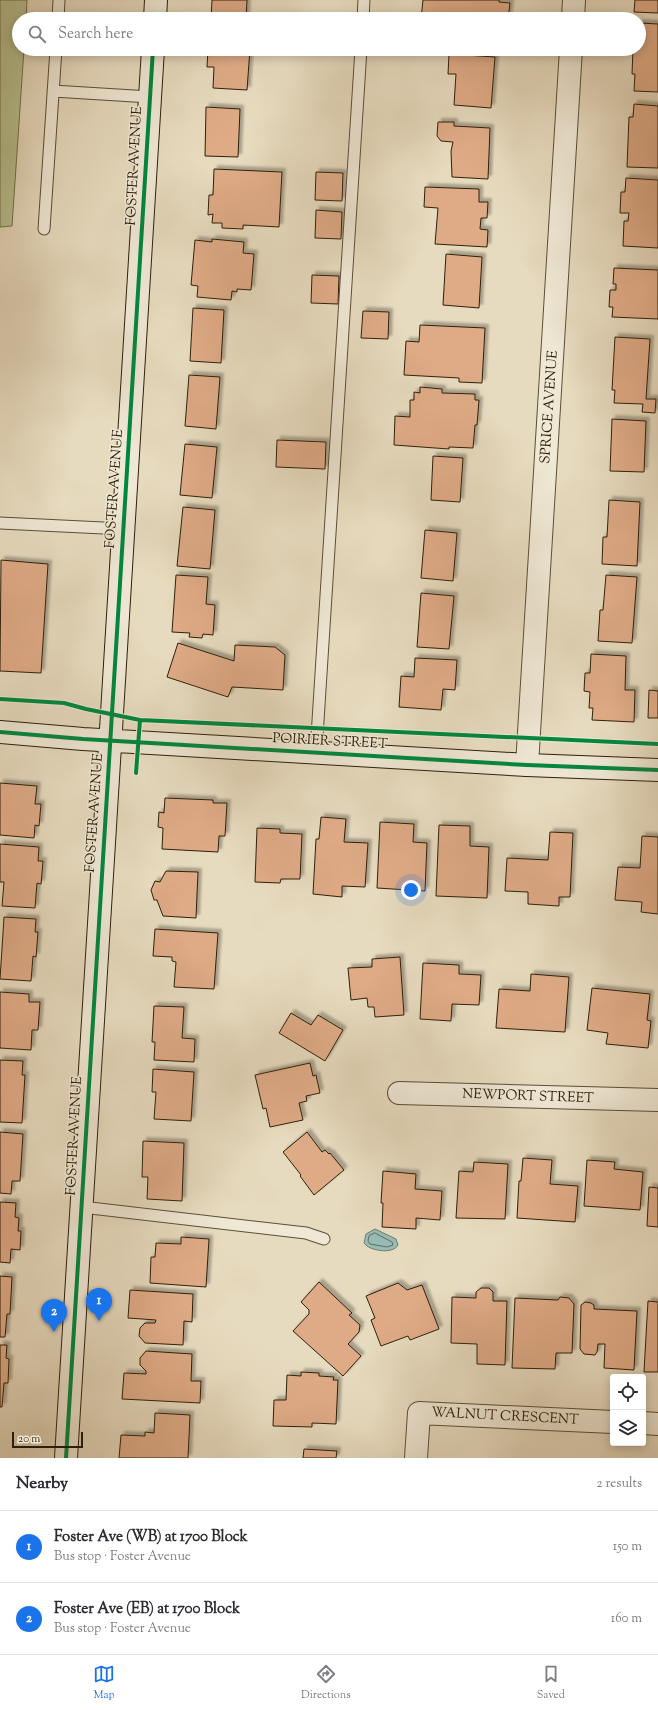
<!DOCTYPE html>
<html lang="en">
<head>
<meta charset="utf-8">
<style>
	body { margin:0; font-family:"Sorts Mill Goudy",serif; background:#f7f7f7; color:#2b2b33 }
	.controls { position:absolute; right:12px; bottom:12px; display:grid; overflow:hidden; border-radius:4px; box-shadow:0 2px 10px #0003 }
	.controls button { width:36px; height:36px; display:grid; place-items:center; padding:0; border:0; border-bottom:1px solid #e1e1e2; background:#fff; color:#2b2b33; font:20px sans-serif }
	.scale { position:absolute; left:12px; bottom:10px; width:71px; box-sizing:border-box; padding-left:4px; border:2px solid #2e1f08; border-top:0; font-size:11px; line-height:14px; white-space:nowrap; color:#2e1f08; -webkit-text-stroke:3px #efe8d5; paint-order:stroke }
	.you { position:absolute; left:411px; top:890px; width:14px; height:14px; margin:-10px; border:3px solid #fff; border-radius:50%; background:#1a73e8; box-shadow:0 0 0 6px #1a73e833 }
	.badge { display:grid; place-items:center; width:26px; height:26px; border-radius:50%; background:#1a73e8; color:#fff; font-size:13px; font-weight:700 }
	.pin { position:absolute; translate:-50% -33px; filter:drop-shadow(0 1px 2px #0008) }
	.pin::after { content:''; position:absolute; top:21px; width:14px; height:12px; background:inherit; clip-path:polygon(0 0,100% 0,50% 100%) }
	.list { margin:0; padding:0; list-style:none }
	h2 { display:flex; justify-content:space-between; align-items:center; height:52px; margin:0; padding:0 16px; font-size:17px }
	h2 small { font-size:13px; font-weight:400; color:#7c7c81 }
	.list li { display:grid; grid-template-columns:26px 1fr auto; gap:12px; align-items:center; box-sizing:border-box; height:72px; padding:0 16px; border-top:1px solid #e1e1e2 }
	.list b { display:block; font-size:15px; white-space:nowrap }
	.list p { margin:0; font-size:13px; white-space:nowrap; color:#7c7c81 }
	.list em { font-size:13px; font-style:normal; color:#7c7c81 }
	.icon { flex:none; width:22px; height:22px; fill:none; stroke:currentColor; stroke-width:2; stroke-linecap:round; stroke-linejoin:round }
	.map { position:relative; flex:none; width:658px; height:1458px; overflow:hidden }
	.search { position:absolute; background:#fff; box-shadow:0 2px 10px #0003; left:12px; right:12px; top:12px; height:44px; display:flex; align-items:center; gap:10px; box-sizing:border-box; padding:0 14px; border-radius:22px; color:#7c7c81; font-size:15px }
	.sheet { height:196px; background:#fff }
	nav { display:flex; justify-content:space-around; align-items:center; box-sizing:border-box; height:56px; border-top:1px solid #e1e1e2; background:#fff; font-size:11px; color:#7c7c81 }
	nav a { display:grid; justify-items:center; gap:2px }
	nav .on { color:#1a73e8 }
	.map>svg:first-child { display:block }
	.green { fill:#b8c090; stroke:#73704c }
	.water { fill:#97bbb5; stroke:#6d7d70 }
	.lines { fill:none; stroke-linecap:round; stroke-linejoin:round }
	.shore { stroke:#626d5e; stroke-width:1 }
	.building { fill:#dfab87; stroke:#2e1f08; filter:url(#shadow) }
	.lane-casing { stroke:#5c4e36; stroke-width:13 }
	.street-casing { stroke:#5c4e36; stroke-width:24 }
	.secondary-casing { stroke:#2e1f08; stroke-width:24 }
	.lane { stroke:#efe8d5; stroke-width:11 }
	.street { stroke:#efe8d5; stroke-width:22 }
	.secondary { stroke:#efe8d5; stroke-width:22 }
	.cycleway-casing { stroke:#efe8d5; stroke-width:6 }
	.cycleway { stroke:#00873e; stroke-width:4 }
	.labels { text-anchor:middle; dominant-baseline:central; stroke-width:3; stroke-linejoin:round; paint-order:stroke }
	.street-label { font-size:14px; fill:#2e1f08; stroke:#efe8d5 }
</style>
</head>
<body>
<div class="map">
<svg width="658" height="1458" viewBox="0 0 658 1458">
	<defs>
		<filter id="shadow"><feDropShadow dx="3.5" dy="-3.5" stdDeviation="1" flood-color="#0004"/></filter>
	</defs>
	<rect width="100%" height="100%" fill="#e7dbbf"/>
	<filter id="stains"><feTurbulence type="fractalNoise" baseFrequency=".005" numOctaves="4"/><feColorMatrix values="0 0 0 0 .2 0 0 0 0 .09 0 0 0 0 .02 0 0 0 .5 -.17"/></filter>
	<radialGradient id="worn" r=".72"><stop offset=".6" stop-color="#630" stop-opacity="0"/><stop offset="1" stop-color="#630" stop-opacity=".3"/></radialGradient>
	<path class="green" d="M0 0H27L26 19H19V49H24L12 226 0 227Z"/>
	<path class="water" d="M375 1229 396 1239 398 1245C393 1254 374 1251 367 1246L364 1243 366 1234Z"/>
	<g class="lines">
		<path class="shore" d="M375 1233 392 1242 393 1245 387 1247 370 1244 368 1241 369 1236Z"/>
	</g>
	<path class="building" d="M212 0H247L246 19H211Z
		M423 0H499V2L510 3 508 19H421Z
		M635 0H658V13L634 12Z
		M639 23 658 24V92L634 91 635 74H632L633 49H639Z
		M208 49H250L247 90 213 88 214 67H207Z
		M449 54 495 57 491 108 454 105 456 74H448Z
		M634 104 658 106V168L627 167 629 117H633Z
		M206 107 240 109 238 157 205 156Z
		M438 122H454V126L490 128 488 179 452 177 451 151 453 142 441 141 437 136Z
		M214 169 282 172 279 227 243 225V229L222 228V223H212L213 214 208 215 209 195H213Z
		M316 172 343 173 342 201 315 200Z
		M626 178 658 180V248L623 246 624 221H628L629 213H620L621 192H625Z
		M425 187 479 189V202H488L487 218H481L480 229 488 230 487 247 435 244 438 208 424 207Z
		M316 210 342 212 341 239 315 238Z
		M212 239 244 242 243 253 254 254 251 290 237 289V292L232 291 231 300 197 297 198 286 191 285 195 240 212 242Z
		M446 254 482 257 479 308 443 305Z
		M614 268 658 270V319L612 317 613 307H609L610 290H616V284H613Z
		M312 275 339 276 338 304 311 303Z
		M193 308 224 310 221 363 190 361Z
		M363 311 389 312 388 339 361 338Z
		M420 325 485 328 482 383 459 382V378L404 375 406 341 419 342Z
		M615 337 650 339 646 399H656L655 413 642 412 643 404 614 403 615 390H612Z
		M189 375 220 377 216 429 185 426Z
		M420 387 442 389V393L475 394V400H479L477 425H475L473 448 449 447V449L394 445 395 416 410 417V400H414V392L420 393Z
		M612 419 646 421 644 472 610 471Z
		M277 440 326 442 325 469 276 467Z
		M185 444 217 447 212 498 180 495Z
		M433 456 463 458 460 502 431 500Z
		M609 500 640 502 637 566 602 564 603 537H607Z
		M183 507 215 510 210 569 177 566Z
		M425 530 457 533 453 581 421 578Z
		M1 560 48 564 41 673 0 671Z
		M176 575 208 577 206 604 215 605 213 635 203 634 202 638 189 637 190 633 172 632Z
		M606 575 637 577 632 643 598 641 600 610H603Z
		M421 593 454 596 449 649 417 647Z
		M178 643 234 661 235 645 275 647 285 655 283 690 232 687 228 697 167 677Z
		M591 654 626 656 625 690H635L634 722 592 720 593 708H589L590 692 584 691 585 673H590Z
		M415 658 457 660 455 690 443 689 441 710 399 707 401 676 414 677Z
		M649 690 658 691V718H648Z
		M0 783 37 786 35 804H41L39 826 35 825 34 838 0 835Z
		M165 798 213 800V803H227L225 836H219L218 852 162 849 163 828 158 827 159 812 164 813Z
		M321 817 346 819 344 842 368 843 365 887 342 886V897L313 894 316 839H319Z
		M380 822 414 824 413 842 427 843 425 891 377 888Z
		M439 825 470 826V846L489 847 487 898 436 896Z
		M257 828 280 829V833L302 834 300 879H281L280 883 255 882Z
		M550 832 573 833 570 897H559V906L528 904V892L505 891 507 858 548 860Z
		M642 836 658 837V914L641 912 642 902 615 900 618 867 640 868Z
		M0 844 39 847 38 861H43L41 884 37 883 35 908 2 906 4 882H0Z
		M166 871 198 872 196 918 163 916 157 900H154L151 890 155 881 160 882Z
		M4 917 36 919 35 932H38L36 957 33 956 31 981 0 979Z
		M155 929 218 933 214 989 174 987 176 962 172 961V957L153 956Z
		M400 957 404 1015 375 1017 374 1007H368L367 998 351 1000 348 968 372 967V959Z
		M423 963 459 965V974L481 975 479 1005 452 1004 451 1021 420 1019Z
		M531 974 569 977 565 1032 496 1028 499 989 530 991Z
		M592 988 650 994 647 1020 651 1021 648 1048 606 1044 608 1033 587 1030Z
		M0 992 29 994V1002H40L38 1030H32L31 1050 0 1048Z
		M154 1006 184 1007 182 1038 195 1039 194 1062 154 1060 155 1042H152Z
		M291 1013 311 1025 318 1015 343 1030 325 1061 279 1033Z
		M0 1060 23 1061 22 1075H25L22 1123 0 1122Z
		M310 1063 313 1076 316 1075 320 1093 306 1096 307 1101 299 1103 303 1120 270 1127 266 1108 263 1109 255 1075Z
		M153 1069 194 1072 191 1121 154 1119 156 1092H152Z
		M0 1132 23 1134 20 1181H12L11 1194 0 1193Z
		M307 1132 322 1152 325 1150 329 1154 330 1153 344 1170 314 1195 300 1176 301 1175 283 1152Z
		M143 1141 184 1143 182 1201 147 1199 148 1177H142Z
		M523 1158 552 1160 550 1184 578 1186 575 1222 517 1218 519 1181H521Z
		M587 1160 615 1162 614 1169 643 1172 640 1210 584 1206Z
		M474 1162 508 1164 505 1219 456 1218 459 1171 473 1172Z
		M383 1171 416 1174 415 1189 442 1191 440 1220 416 1218V1229L382 1227 383 1203H381Z
		M649 1187 658 1188V1227L647 1226Z
		M0 1202 16 1203 15 1217 19 1218 18 1231H21L20 1250 11 1249 10 1263 0 1262Z
		M181 1237 209 1239 206 1287 150 1283 151 1257H155L156 1243 181 1244Z
		M0 1276 12 1277 10 1314H7L5 1337H0Z
		M319 1282 352 1313 349 1315 360 1325 359 1332 348 1344 361 1356 343 1376 293 1331 309 1314V1310L301 1302Z
		M398 1283 407 1290 422 1285 439 1329 410 1340 408 1336 381 1346 371 1320 375 1318 366 1296Z
		M481 1288H489L493 1292V1301H507L505 1365 477 1364V1344L451 1343 452 1297 476 1298V1292Z
		M130 1290 193 1294 192 1322 184 1321 183 1345 145 1343 139 1336 140 1328 145 1323H155L156 1320 128 1318Z
		M560 1297 569 1298 574 1304 572 1353H556L555 1369 512 1368 515 1298 558 1300Z
		M648 1301 658 1302V1372H644Z
		M585 1302 591 1303 594 1305V1309L637 1311 634 1370 604 1368 605 1344H598L597 1352 595 1355 584 1354 580 1349 581 1305Z
		M0 1345H7L6 1358 9 1359 8 1383H4L2 1407H0Z
		M146 1351 192 1354 191 1381H201L200 1403 122 1399 124 1373 146 1374V1371L140 1365V1358Z
		M301 1372 319 1373V1376L334 1377 333 1380H338L336 1424 312 1423V1427L273 1426 274 1400H286L287 1375 301 1376Z
		M155 1413 190 1415 188 1458H119L121 1435 145 1436V1432L154 1433Z
		M304 1449 337 1451 336 1458H303Z"/>
	<g class="lines">
		<g class="lane-casing">
			<path id="lane" d="M58 19 59 0
				M363 19 364 0
				M53 91 150 97
				M44 229 56 49
				M0 523 124 529
				M316 752 361 49
				M82 1207 306 1233 324 1239"/>
		</g>
		<g class="street-casing">
			<path id="street" d="M573 19 574 0
				M527 765 571 49
				M399 1093 658 1100
				M643 1423 658 1424
				M416 1458 419 1413 613 1422"/>
		</g>
		<g class="secondary-casing">
			<path id="secondary" d="M155 19 156 0
				M0 732 83 739 527 765 658 770
				M66 1458 153 49"/>
		</g>
		<use href="#lane" class="lane"/>
		<use href="#street" class="street"/>
		<use href="#secondary" class="secondary"/>
		<g class="cycleway-casing">
			<path id="cycleway" d="M0 699 64 703 86 709 140 720 658 744
				M0 732 83 739 527 765 658 770
				M136 773 140 720
				M66 1458 153 49"/>
		</g>
		<use href="#cycleway" class="cycleway"/>
	</g>
	<g class="labels">
		<g class="street-label">
			<text transform="translate(135 166) rotate(-87)">FOSTER AVENUE</text>
			<text transform="translate(550 407) rotate(-86)">SPRICE AVENUE</text>
			<text transform="translate(115 489) rotate(-86)">FOSTER AVENUE</text>
			<text transform="translate(330 742) rotate(3)">POIRIER STREET</text>
			<text transform="translate(95 813) rotate(-86)">FOSTER AVENUE</text>
			<text transform="translate(528 1097) rotate(2)">NEWPORT STREET</text>
			<text transform="translate(75 1136) rotate(-87)">FOSTER AVENUE</text>
			<text transform="translate(505 1417) rotate(3)">WALNUT CRESCENT</text>
		</g>
	</g>
	<rect width="100%" height="100%" filter="url(#stains)"/>
	<rect width="100%" height="100%" fill="url(#worn)"/>
</svg>
<div class="controls">
<button><svg class="icon" aria-label="locate" viewBox="0 0 24 24"><circle cx="12" cy="12" r="6"/><path d="M12 2v4M12 18v4M2 12h4M18 12h4"/></svg></button>
<button><svg class="icon" aria-label="layers" viewBox="0 0 24 24"><path d="M12 4l9 5-9 5-9-5zM3 14l9 5 9-5"/></svg></button>
</div>
<div class="scale">20 m</div>
<div class="you"></div>
<div class="pin badge" style="left:99px;top:1321px">1</div>
<div class="pin badge" style="left:54px;top:1332px">2</div>
<div class="search"><svg class="icon" aria-label="search" viewBox="0 0 24 24"><circle cx="10" cy="10" r="6"/><path d="M15 15l6 6"/></svg>Search here</div>
</div>
<section class="sheet">
<h2>Nearby<small>2 results</small></h2>
<ul class="list">
<li><span class="badge">1</span><div><b>Foster Ave (WB) at 1700 Block</b><p>Bus stop · Foster Avenue</p></div><em>150 m</em></li>
<li><span class="badge">2</span><div><b>Foster Ave (EB) at 1700 Block</b><p>Bus stop · Foster Avenue</p></div><em>160 m</em></li>
</ul>
</section>
<nav>
<a class="on"><svg class="icon" aria-label="map" viewBox="0 0 24 24"><path d="M3 6l6-2 6 2 6-2v14l-6 2-6-2-6 2zM9 4v14M15 6v14"/></svg>Map</a>
<a><svg class="icon" aria-label="directions" viewBox="0 0 24 24"><path d="M12 3l9 9-9 9-9-9zM9 14v-3h6M13 9l2 2-2 2"/></svg>Directions</a>
<a><svg class="icon" aria-label="saved" viewBox="0 0 24 24"><path d="M7 4h10v16l-5-4-5 4z"/></svg>Saved</a>
</nav>
</body>
</html>
